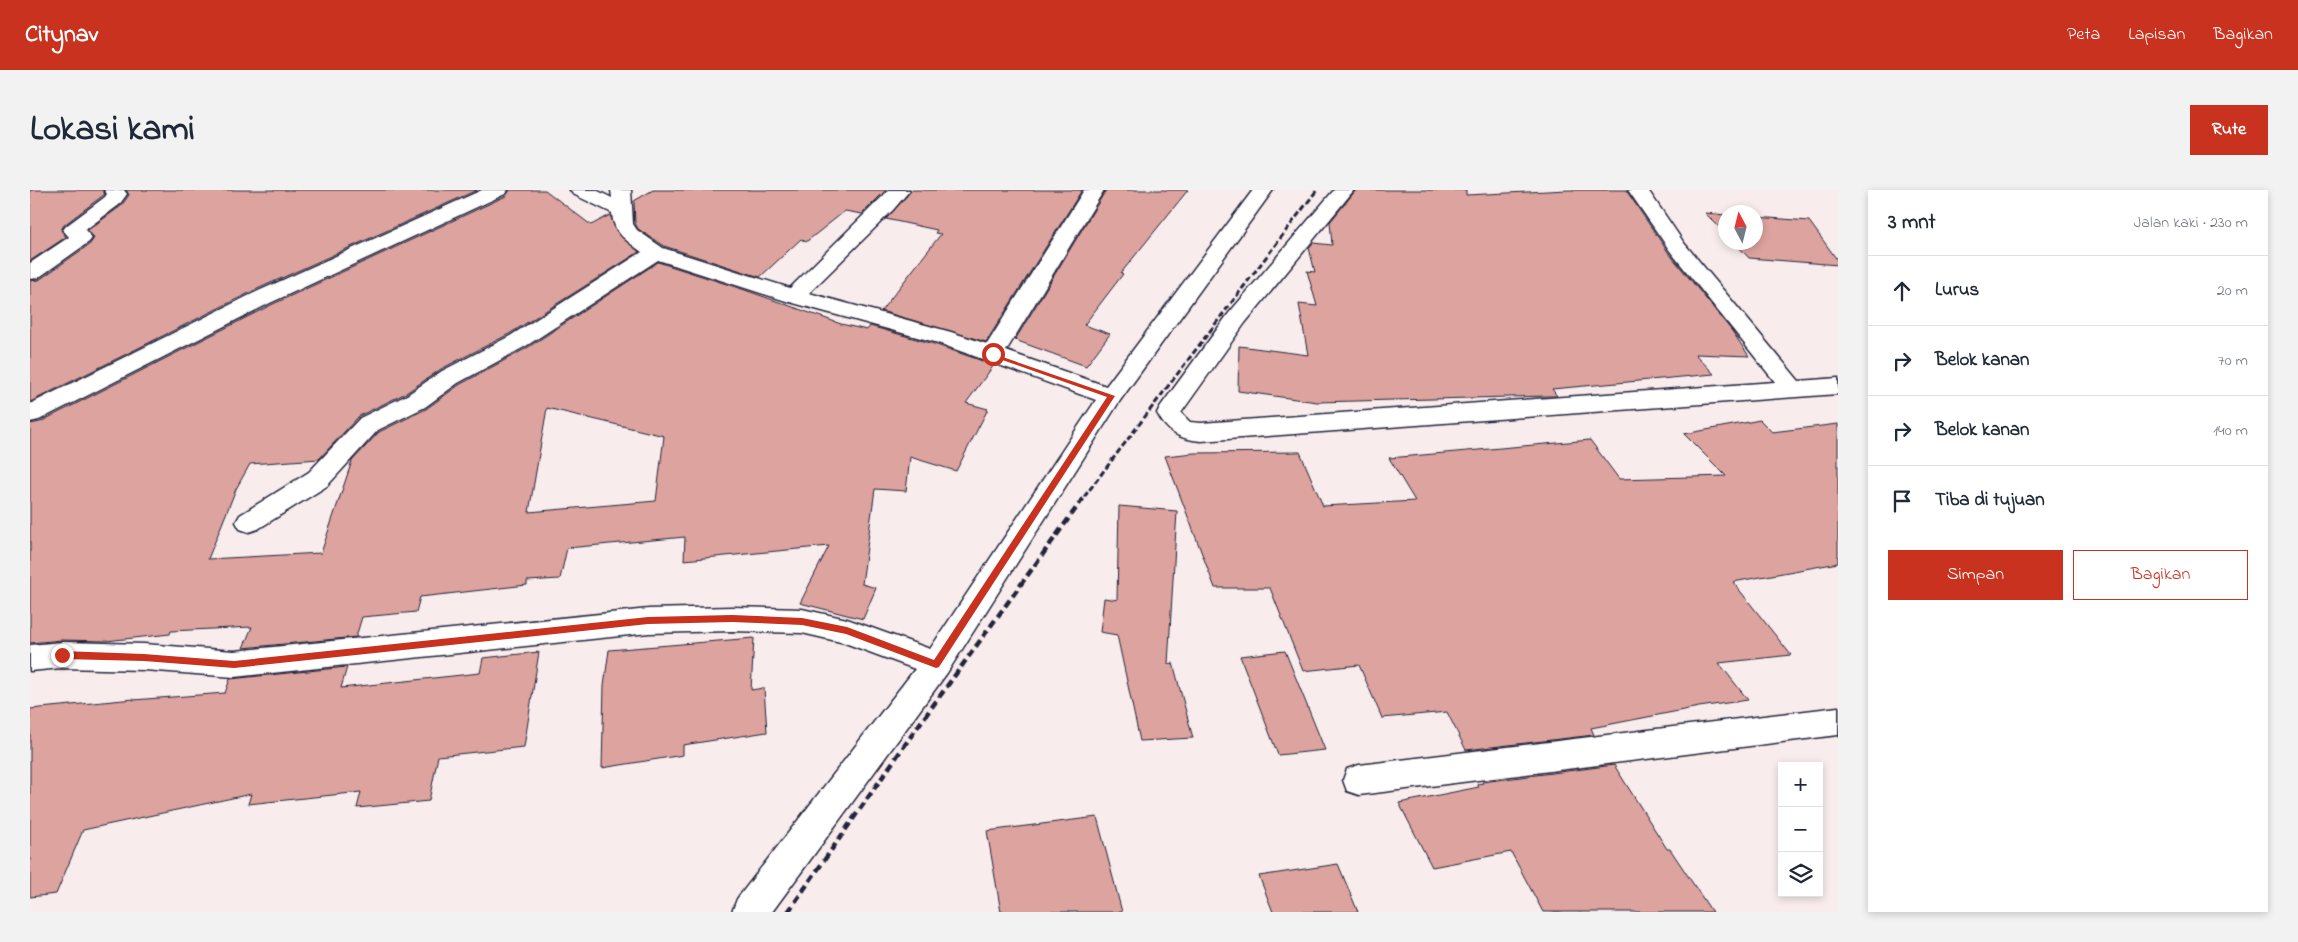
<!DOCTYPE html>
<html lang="id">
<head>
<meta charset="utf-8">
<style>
	body { margin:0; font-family:"Indie Flower",sans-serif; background:#f2f2f3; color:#1f2937 }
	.controls { position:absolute; right:15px; bottom:15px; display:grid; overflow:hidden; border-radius:0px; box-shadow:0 2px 8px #0003 }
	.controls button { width:45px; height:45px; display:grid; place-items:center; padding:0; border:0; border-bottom:1px solid #e0e1e3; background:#fff; color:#1f2937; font:25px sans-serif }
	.compass { position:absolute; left:1688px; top:15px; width:45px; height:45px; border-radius:50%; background:#fff; box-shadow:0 2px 8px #0003; rotate:353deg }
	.stop { position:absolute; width:15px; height:15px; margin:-11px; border:4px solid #c8321e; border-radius:50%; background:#fff }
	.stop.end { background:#c8321e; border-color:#fff; box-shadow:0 1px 5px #0008 }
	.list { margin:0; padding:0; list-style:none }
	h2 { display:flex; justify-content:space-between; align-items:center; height:65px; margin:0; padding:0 20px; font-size:21px }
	h2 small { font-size:16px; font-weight:400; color:#747a83 }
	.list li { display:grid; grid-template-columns:32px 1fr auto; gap:15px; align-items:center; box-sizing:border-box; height:70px; padding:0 20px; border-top:1px solid #e0e1e3 }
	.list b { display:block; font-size:19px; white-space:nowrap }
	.list em { font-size:16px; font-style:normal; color:#747a83 }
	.actions { display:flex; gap:10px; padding:15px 20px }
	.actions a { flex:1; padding:11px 0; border:1px solid #c8321e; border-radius:0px; text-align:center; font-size:18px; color:#c8321e }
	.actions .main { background:#c8321e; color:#fff }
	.icon { flex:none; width:28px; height:28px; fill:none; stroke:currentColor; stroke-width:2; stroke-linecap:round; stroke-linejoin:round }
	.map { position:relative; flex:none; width:1808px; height:722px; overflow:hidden; border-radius:0px }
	header { display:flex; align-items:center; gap:30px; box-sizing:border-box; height:70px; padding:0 25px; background:#c8321e; color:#fff }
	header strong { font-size:24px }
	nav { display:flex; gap:28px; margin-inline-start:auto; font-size:18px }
	.intro { display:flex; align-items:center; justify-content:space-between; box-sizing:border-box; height:120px; padding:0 30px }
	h1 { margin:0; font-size:35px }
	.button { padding:12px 22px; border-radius:0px; background:#c8321e; color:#fff; font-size:18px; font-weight:700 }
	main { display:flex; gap:30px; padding:0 30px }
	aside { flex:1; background:#fff; border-radius:0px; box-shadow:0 2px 8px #0003 }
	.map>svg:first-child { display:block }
	.building { fill:#dda39e; stroke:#22223b; fill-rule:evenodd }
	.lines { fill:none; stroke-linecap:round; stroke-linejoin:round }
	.minor-casing { stroke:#22223b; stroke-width:3 }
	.minor { fill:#fff; fill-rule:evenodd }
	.rail-far1 { stroke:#22223b; stroke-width:3; stroke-dasharray:6 3; stroke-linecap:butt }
	.rail { stroke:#22223b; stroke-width:4.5; stroke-dasharray:8 4.5; stroke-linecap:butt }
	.route { fill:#c8321e }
</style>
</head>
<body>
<header>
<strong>Citynav</strong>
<nav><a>Peta</a><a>Lapisan</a><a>Bagikan</a></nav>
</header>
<div class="intro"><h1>Lokasi kami</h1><a class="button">Rute</a></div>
<main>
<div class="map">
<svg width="1808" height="722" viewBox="0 0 1808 722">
	<rect width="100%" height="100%" fill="#f8edec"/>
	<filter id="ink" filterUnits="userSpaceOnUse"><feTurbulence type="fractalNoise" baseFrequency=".02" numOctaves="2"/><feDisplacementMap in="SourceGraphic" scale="10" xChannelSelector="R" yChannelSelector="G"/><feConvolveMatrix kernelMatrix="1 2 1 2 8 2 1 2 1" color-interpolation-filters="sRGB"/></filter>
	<g filter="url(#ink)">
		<path class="building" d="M0 0H72L75 4 34 35 31 40 36 47 0 71Z
			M96 0H447L223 101 0 212V91L9 90 60 54 64 48 58 40 91 16 99 5Z
			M480 0H515L561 35 580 25 587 42 609 62 479 144 411 179 376 203 329 226 289 269 220 274 206 299 178 369 291 363 322 271 349 242 396 219 429 195 497 158 628 72 715 100 811 134 837 140 840 136 904 154 964 175 936 213 958 219 926 281 880 267 876 301 845 299 832 394 846 398 833 429 770 413 799 356 654 370 655 347 537 358 530 389 497 391V395L390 407 386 422 332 427 326 447 213 458 222 437 141 441 140 444 76 451 32 450 0 453V234L10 232 241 115 476 6ZM517 218 634 246 626 311 499 322Z
			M623 0H856L832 24 815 21 776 52 771 49 730 87 634 56 608 39 605 33 604 11Z
			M882 0H1052L956 152 851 121 911 44 905 43 907 40 856 29Z
			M1076 0H1158L1091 83 1093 84 1054 135 1080 144 1056 176 985 150Z
			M1326 0H1436V5L1538 0H1596L1638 62 1702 141 1719 166 1665 164 1684 184 1522 199 1527 206H1518L1287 212 1208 201 1209 156 1278 165 1269 114 1287 116 1277 81 1285 82 1279 58 1283 53 1302 55 1300 32Z
			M1675 23 1696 25V44Z
			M1726 27 1779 31 1808 71V75L1719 68 1704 52H1726Z
			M1730 230 1742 242 1808 234V373L1703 392 1761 465 1689 473 1718 510 1669 517 1561 538 1564 545 1436 560 1417 522 1352 528 1329 475 1273 481 1240 398H1185L1135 266 1164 263 1270 262 1293 316 1385 311 1359 268 1560 250 1589 289 1696 286 1654 244Z
			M1089 316 1147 321 1138 474 1143 473 1163 548 1110 551 1087 445 1070 442 1074 408 1087 410Z
			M724 448 721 500 734 498 737 542 653 555V565L572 578 574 496 579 460Z
			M1255 461 1295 560 1248 565 1210 466Z
			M509 462 494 557 408 566 399 611 327 618 331 602 218 614 221 604 53 640 26 704 0 707V519L104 509 103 510 195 503 200 489 317 477 311 498 450 483 453 468Z
			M1584 575 1637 659H1640L1682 722H1513L1481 662 1402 677 1369 613 1449 597 1447 594 1453 593 1452 592Z
			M1067 627 1092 722H971L957 641Z
			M1308 674 1328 722H1243L1229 686Z"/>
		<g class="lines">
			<g class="minor-casing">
				<path id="minor" d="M74 0H94L97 4 89 15 55 40 62 48 59 52 8 88 0 89V73L39 47 33 40 36 36 75 7 77 4Z
					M452 0H478L475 4 240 113 9 230 0 232V214L224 103Z
					M540 0H566L582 8 581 0H601L603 34 607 40 633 58 760 98 859 0H880L863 20 779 103 921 142 957 154 1054 0H1074L976 161 1076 196 1223 0H1243L1089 212 917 483 742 722H702L707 709 885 479 815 453 772 443 702 441 619 443 204 487 114 480 32 478 0 481V455L32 452 114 454 204 461 619 419 702 417 772 419 817 429 900 459 1066 210 905 152 756 111 628 70 496 156 428 193 395 217 348 240 297 296 228 339 219 342 210 339 206 332 210 325 279 282 330 228 377 205 412 181 480 146 612 62C597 51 583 43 582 23L543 4Z
					M1304 0H1324L1215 133 1151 223 1160 232 1171 233 1745 192 1640 61 1598 0H1618L1654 53 1769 191 1808 188V204L1171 251C1149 249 1137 242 1127 223L1130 217 1199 123Z
					M1808 517V545L1329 605 1317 601 1313 590 1317 579 1329 575Z"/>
			</g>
			<use href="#minor" class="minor"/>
			<path class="rail-far1" d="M1054 307 1287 0"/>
			<path class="rail" d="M758 722 886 539 1055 306"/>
		</g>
	</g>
	<path class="route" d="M961 163 1085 206 909 477 906 478 816 444 772 435 702 432 618 434 204 478 114 471 32 469 27 465 32 461 114 464 204 471 618 427 702 425 772 428 817 437 904 470 1077 207 961 166Z"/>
</svg>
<div class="controls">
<button>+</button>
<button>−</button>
<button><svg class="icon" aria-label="layers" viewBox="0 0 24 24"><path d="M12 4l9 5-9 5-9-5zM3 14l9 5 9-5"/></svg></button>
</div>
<svg class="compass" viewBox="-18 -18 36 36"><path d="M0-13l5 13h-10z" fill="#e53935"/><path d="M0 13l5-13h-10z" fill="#747a83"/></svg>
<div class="stop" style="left:963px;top:164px"></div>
<div class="stop end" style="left:32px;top:465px"></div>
</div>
<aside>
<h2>3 mnt<small>Jalan kaki · 230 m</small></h2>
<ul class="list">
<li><svg class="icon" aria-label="ahead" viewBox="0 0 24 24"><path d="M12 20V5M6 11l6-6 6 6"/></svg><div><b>Lurus</b></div><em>20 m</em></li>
<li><svg class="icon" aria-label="right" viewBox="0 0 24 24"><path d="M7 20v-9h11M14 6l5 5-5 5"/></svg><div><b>Belok kanan</b></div><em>70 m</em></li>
<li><svg class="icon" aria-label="right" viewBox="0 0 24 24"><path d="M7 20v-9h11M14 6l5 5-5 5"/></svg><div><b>Belok kanan</b></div><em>140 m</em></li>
<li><svg class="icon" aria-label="arrive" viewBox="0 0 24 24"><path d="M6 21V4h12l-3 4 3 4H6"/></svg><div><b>Tiba di tujuan</b></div></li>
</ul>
<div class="actions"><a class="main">Simpan</a><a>Bagikan</a></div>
</aside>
</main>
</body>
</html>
